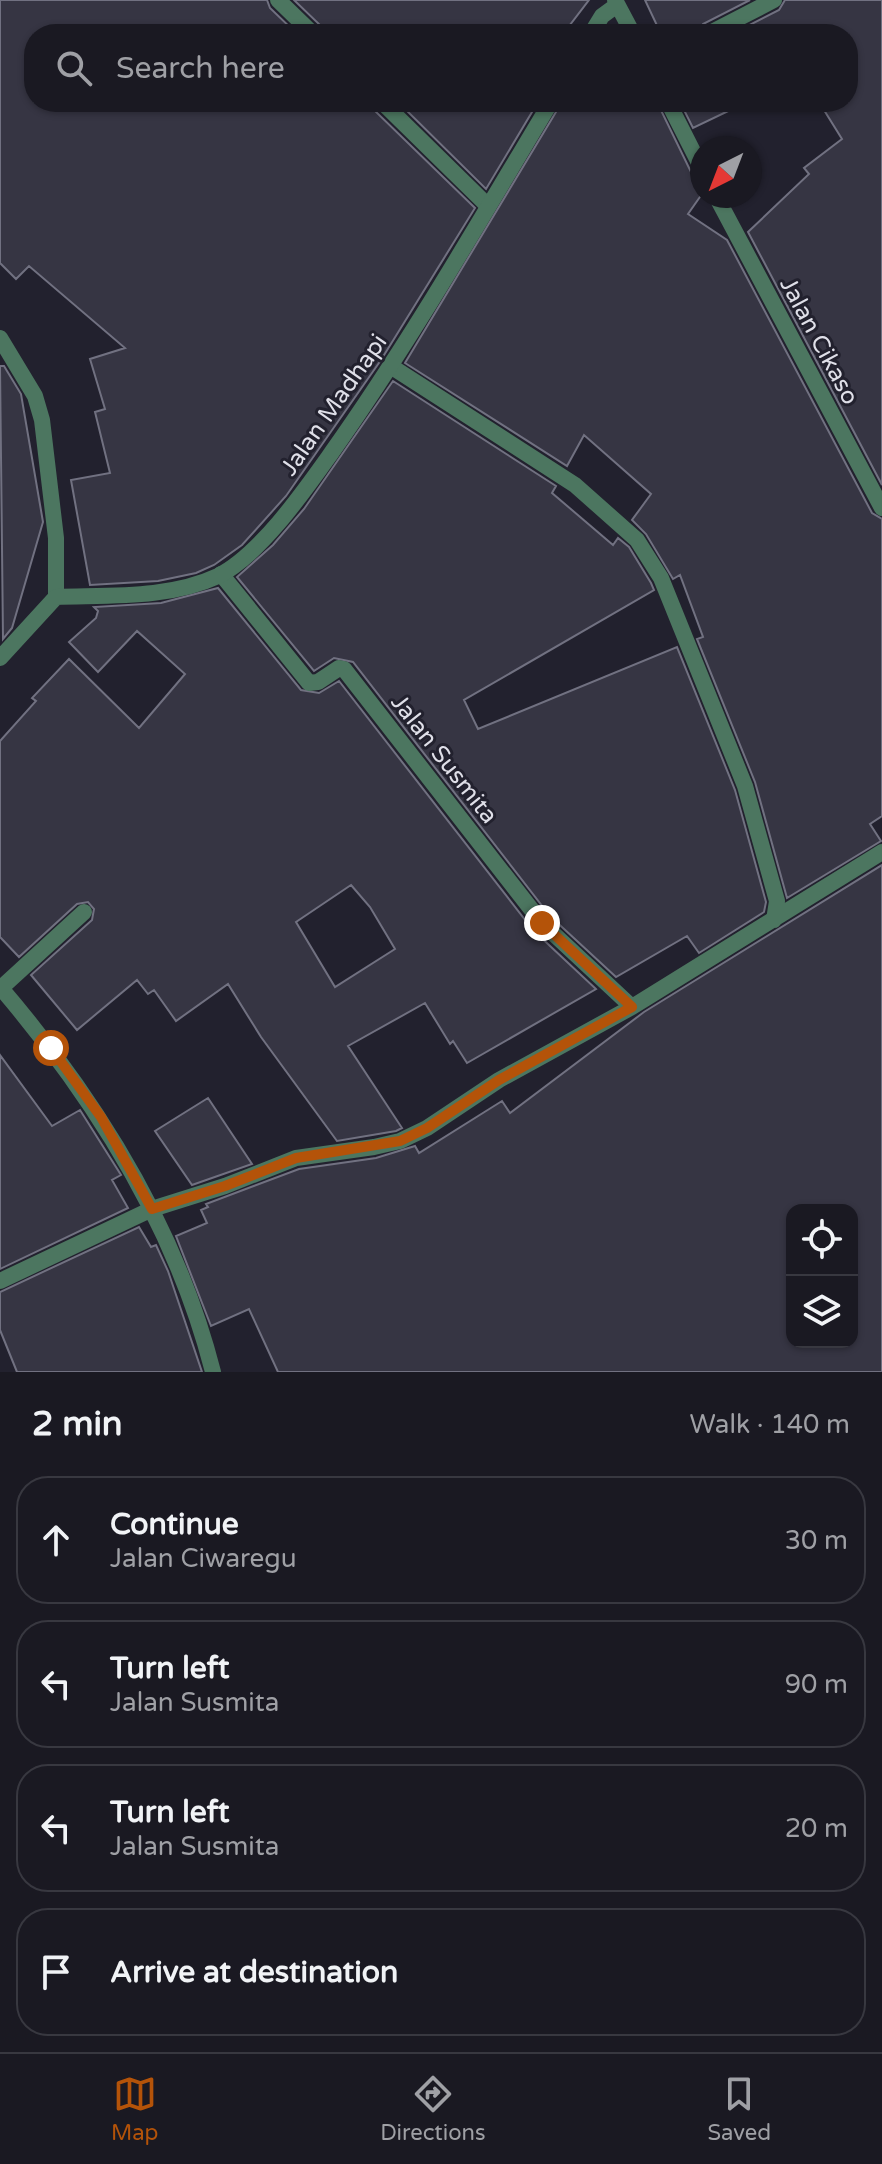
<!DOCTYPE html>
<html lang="en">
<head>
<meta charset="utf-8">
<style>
	body { margin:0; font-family:"Varela Round",sans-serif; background:#27262f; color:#f1f3f6 }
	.controls { position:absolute; right:24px; bottom:24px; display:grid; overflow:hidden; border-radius:16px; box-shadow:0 2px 6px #0004 }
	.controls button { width:72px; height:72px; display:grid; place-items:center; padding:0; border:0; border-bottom:2px solid #383840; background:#1a1922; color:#f1f3f6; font:40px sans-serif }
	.compass { position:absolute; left:690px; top:136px; width:72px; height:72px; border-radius:50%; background:#1a1922; box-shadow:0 2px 6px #0004; rotate:222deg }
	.stop { position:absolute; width:24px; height:24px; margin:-18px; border:6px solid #b45309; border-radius:50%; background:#fff }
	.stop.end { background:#b45309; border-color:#fff; box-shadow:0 2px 8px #0008 }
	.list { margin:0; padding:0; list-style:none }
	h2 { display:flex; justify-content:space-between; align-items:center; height:104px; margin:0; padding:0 32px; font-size:34px }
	h2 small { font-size:26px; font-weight:400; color:#9fa0a5 }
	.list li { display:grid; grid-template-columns:52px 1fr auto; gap:24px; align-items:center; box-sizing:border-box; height:128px; margin:0 16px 16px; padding:0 16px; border:2px solid #383840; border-radius:32px }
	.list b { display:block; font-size:30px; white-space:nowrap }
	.list p { margin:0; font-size:26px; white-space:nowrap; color:#9fa0a5 }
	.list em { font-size:26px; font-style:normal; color:#9fa0a5 }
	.icon { flex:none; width:44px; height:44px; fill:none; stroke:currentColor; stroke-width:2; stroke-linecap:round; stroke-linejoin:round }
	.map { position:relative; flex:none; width:882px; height:1372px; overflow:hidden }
	.search { position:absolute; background:#1a1922; box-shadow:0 2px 6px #0004; left:24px; right:24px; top:24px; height:88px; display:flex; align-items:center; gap:20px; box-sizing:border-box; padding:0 28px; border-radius:32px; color:#9fa0a5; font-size:30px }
	.sheet { height:680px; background:#1a1922 }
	nav { display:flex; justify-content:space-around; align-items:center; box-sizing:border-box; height:112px; border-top:2px solid #383840; background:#1a1922; font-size:22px; color:#9fa0a5 }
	nav a { display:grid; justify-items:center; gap:4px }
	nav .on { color:#b45309 }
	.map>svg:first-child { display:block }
	.building { fill:#363543; stroke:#717181; stroke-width:2; fill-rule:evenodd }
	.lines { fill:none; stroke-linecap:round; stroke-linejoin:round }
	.minor { stroke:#4c7660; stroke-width:16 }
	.tertiary { stroke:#4c7660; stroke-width:16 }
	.route { stroke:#b45309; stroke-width:10 }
	.labels { text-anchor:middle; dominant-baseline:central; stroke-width:6; stroke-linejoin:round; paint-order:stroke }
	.street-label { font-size:24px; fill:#dfdfe8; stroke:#22212e }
</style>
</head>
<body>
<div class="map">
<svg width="882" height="1372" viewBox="0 0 882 1372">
	<rect width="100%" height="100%" fill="#22212e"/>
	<path class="building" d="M0 0H267L270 8 297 34H34V102H371L374 110 475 208 381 360 286 496 242 545 214 565 196 573 158 581 90 585 71 480 110 473 95 412 105 409 90 359 125 348 29 266 16 279 0 263Z
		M294 0H589L563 34H324L321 26Z
		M645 0H750L703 24 697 34H661Z
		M785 0H882V485L748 232 809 174 804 168 842 139 819 102H848V34H732L779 10Z
		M398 102H538L486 189Z
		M562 102H657L692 174 702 180V194L688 214 727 240 872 513 882 519V816L870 824 881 841 787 898 755 782 697 639 703 637 680 575 673 579 646 534 632 520 651 494 584 435 567 466 405 363Z
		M680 102H747L693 128Z
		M0 366H4L21 394 43 522 12 628 3 639Z
		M393 381 556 486 552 493 613 545 618 538 629 547 651 583 654 590 464 700 478 729 677 647 735 790 766 902 764 912 699 953 687 936 616 977 550 916 353 662 334 658 314 671 237 577 273 545 304 509Z
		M218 588 301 690 319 693 339 681 533 930 596 989 467 1063 453 1041 450 1044 425 1003 348 1046 402 1128 396 1131 337 1141 261 1037 228 984 176 1021 154 990 148 994 137 980 77 1030 31 975 92 920 94 909 88 902 77 904 19 957 0 937V741L36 701 32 698 69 659 139 728 185 674 137 631 98 672 69 642 96 618 98 611 94 607 161 603ZM351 885 370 907 395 949 335 987 296 922Z
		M882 865V1372H278L249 1309 211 1326 176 1236 207 1223 201 1210 208 1207 206 1204 299 1169 376 1158 415 1146 419 1153 502 1101 510 1113 644 1012ZM792 1210H852V1342H792Z
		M0 1055 52 1126 80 1110 121 1175 112 1180 128 1208 0 1269Z
		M208 1098 252 1164 192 1185 155 1131Z
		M139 1227 151 1247 156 1245 168 1271 202 1372H17L0 1330V1292Z"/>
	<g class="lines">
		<path class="minor" d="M278 0 313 34
			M708 34 774 0
			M382 102 488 206
			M0 338 35 396 42 420 56 538V597
			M392 367 575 485 637 540 661 578 745 786 777 901 774 920
			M221 574 309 683 318 682 339 668 344 669 542 923 632 1007
			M0 987C97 1100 176 1227 213 1372
			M1 988 84 912
			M0 1281 152 1209 225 1186 296 1158 374 1147 400 1141 427 1128 499 1080 632 1007 882 852"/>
		<path class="tertiary" d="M615 0 633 34
			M591 34 602 16 617 5
			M668 102 702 169
			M716 196 882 508
			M0 658 56 597C109 595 169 599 218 576 260 555 305 490 332 452 412 339 480 220 551 102"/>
	</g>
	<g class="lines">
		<path class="route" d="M51 1048 101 1117 152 1209 225 1186 296 1158 400 1141 427 1128 499 1080 632 1007 542 923"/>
	</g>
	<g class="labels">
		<g class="street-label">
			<text transform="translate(819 341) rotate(62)">Jalan Cikaso</text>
			<text transform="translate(334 405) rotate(-55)">Jalan Madhapi</text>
			<text transform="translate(444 759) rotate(52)">Jalan Susmita</text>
		</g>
	</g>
</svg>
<div class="controls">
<button><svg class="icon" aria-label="locate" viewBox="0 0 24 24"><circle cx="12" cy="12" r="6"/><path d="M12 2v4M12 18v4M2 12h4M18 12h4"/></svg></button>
<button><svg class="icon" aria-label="layers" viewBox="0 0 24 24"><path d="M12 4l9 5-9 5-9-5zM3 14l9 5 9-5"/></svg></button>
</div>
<svg class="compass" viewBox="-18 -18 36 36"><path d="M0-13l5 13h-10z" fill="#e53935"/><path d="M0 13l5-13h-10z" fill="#9fa0a5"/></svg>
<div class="stop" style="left:51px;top:1048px"></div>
<div class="stop end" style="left:542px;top:923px"></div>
<div class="search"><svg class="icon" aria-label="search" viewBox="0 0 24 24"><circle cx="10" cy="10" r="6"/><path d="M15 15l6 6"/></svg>Search here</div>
</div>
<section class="sheet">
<h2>2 min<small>Walk · 140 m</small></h2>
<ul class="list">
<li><svg class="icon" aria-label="ahead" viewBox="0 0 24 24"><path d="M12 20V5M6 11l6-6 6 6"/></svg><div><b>Continue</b><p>Jalan Ciwaregu</p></div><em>30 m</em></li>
<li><svg class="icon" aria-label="left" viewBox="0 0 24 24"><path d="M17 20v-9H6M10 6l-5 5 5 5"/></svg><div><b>Turn left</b><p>Jalan Susmita</p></div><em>90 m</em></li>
<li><svg class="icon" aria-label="left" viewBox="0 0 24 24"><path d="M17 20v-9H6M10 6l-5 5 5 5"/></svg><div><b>Turn left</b><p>Jalan Susmita</p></div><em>20 m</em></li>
<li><svg class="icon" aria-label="arrive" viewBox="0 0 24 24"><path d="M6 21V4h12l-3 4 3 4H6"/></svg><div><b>Arrive at destination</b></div></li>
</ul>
</section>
<nav>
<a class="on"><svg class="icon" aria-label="map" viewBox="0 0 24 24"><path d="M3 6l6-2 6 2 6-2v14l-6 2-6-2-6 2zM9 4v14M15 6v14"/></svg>Map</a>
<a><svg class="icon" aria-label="directions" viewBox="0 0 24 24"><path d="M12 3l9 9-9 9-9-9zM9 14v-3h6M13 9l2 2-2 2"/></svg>Directions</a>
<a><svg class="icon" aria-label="saved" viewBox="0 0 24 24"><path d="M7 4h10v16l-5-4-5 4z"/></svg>Saved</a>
</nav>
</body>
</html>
